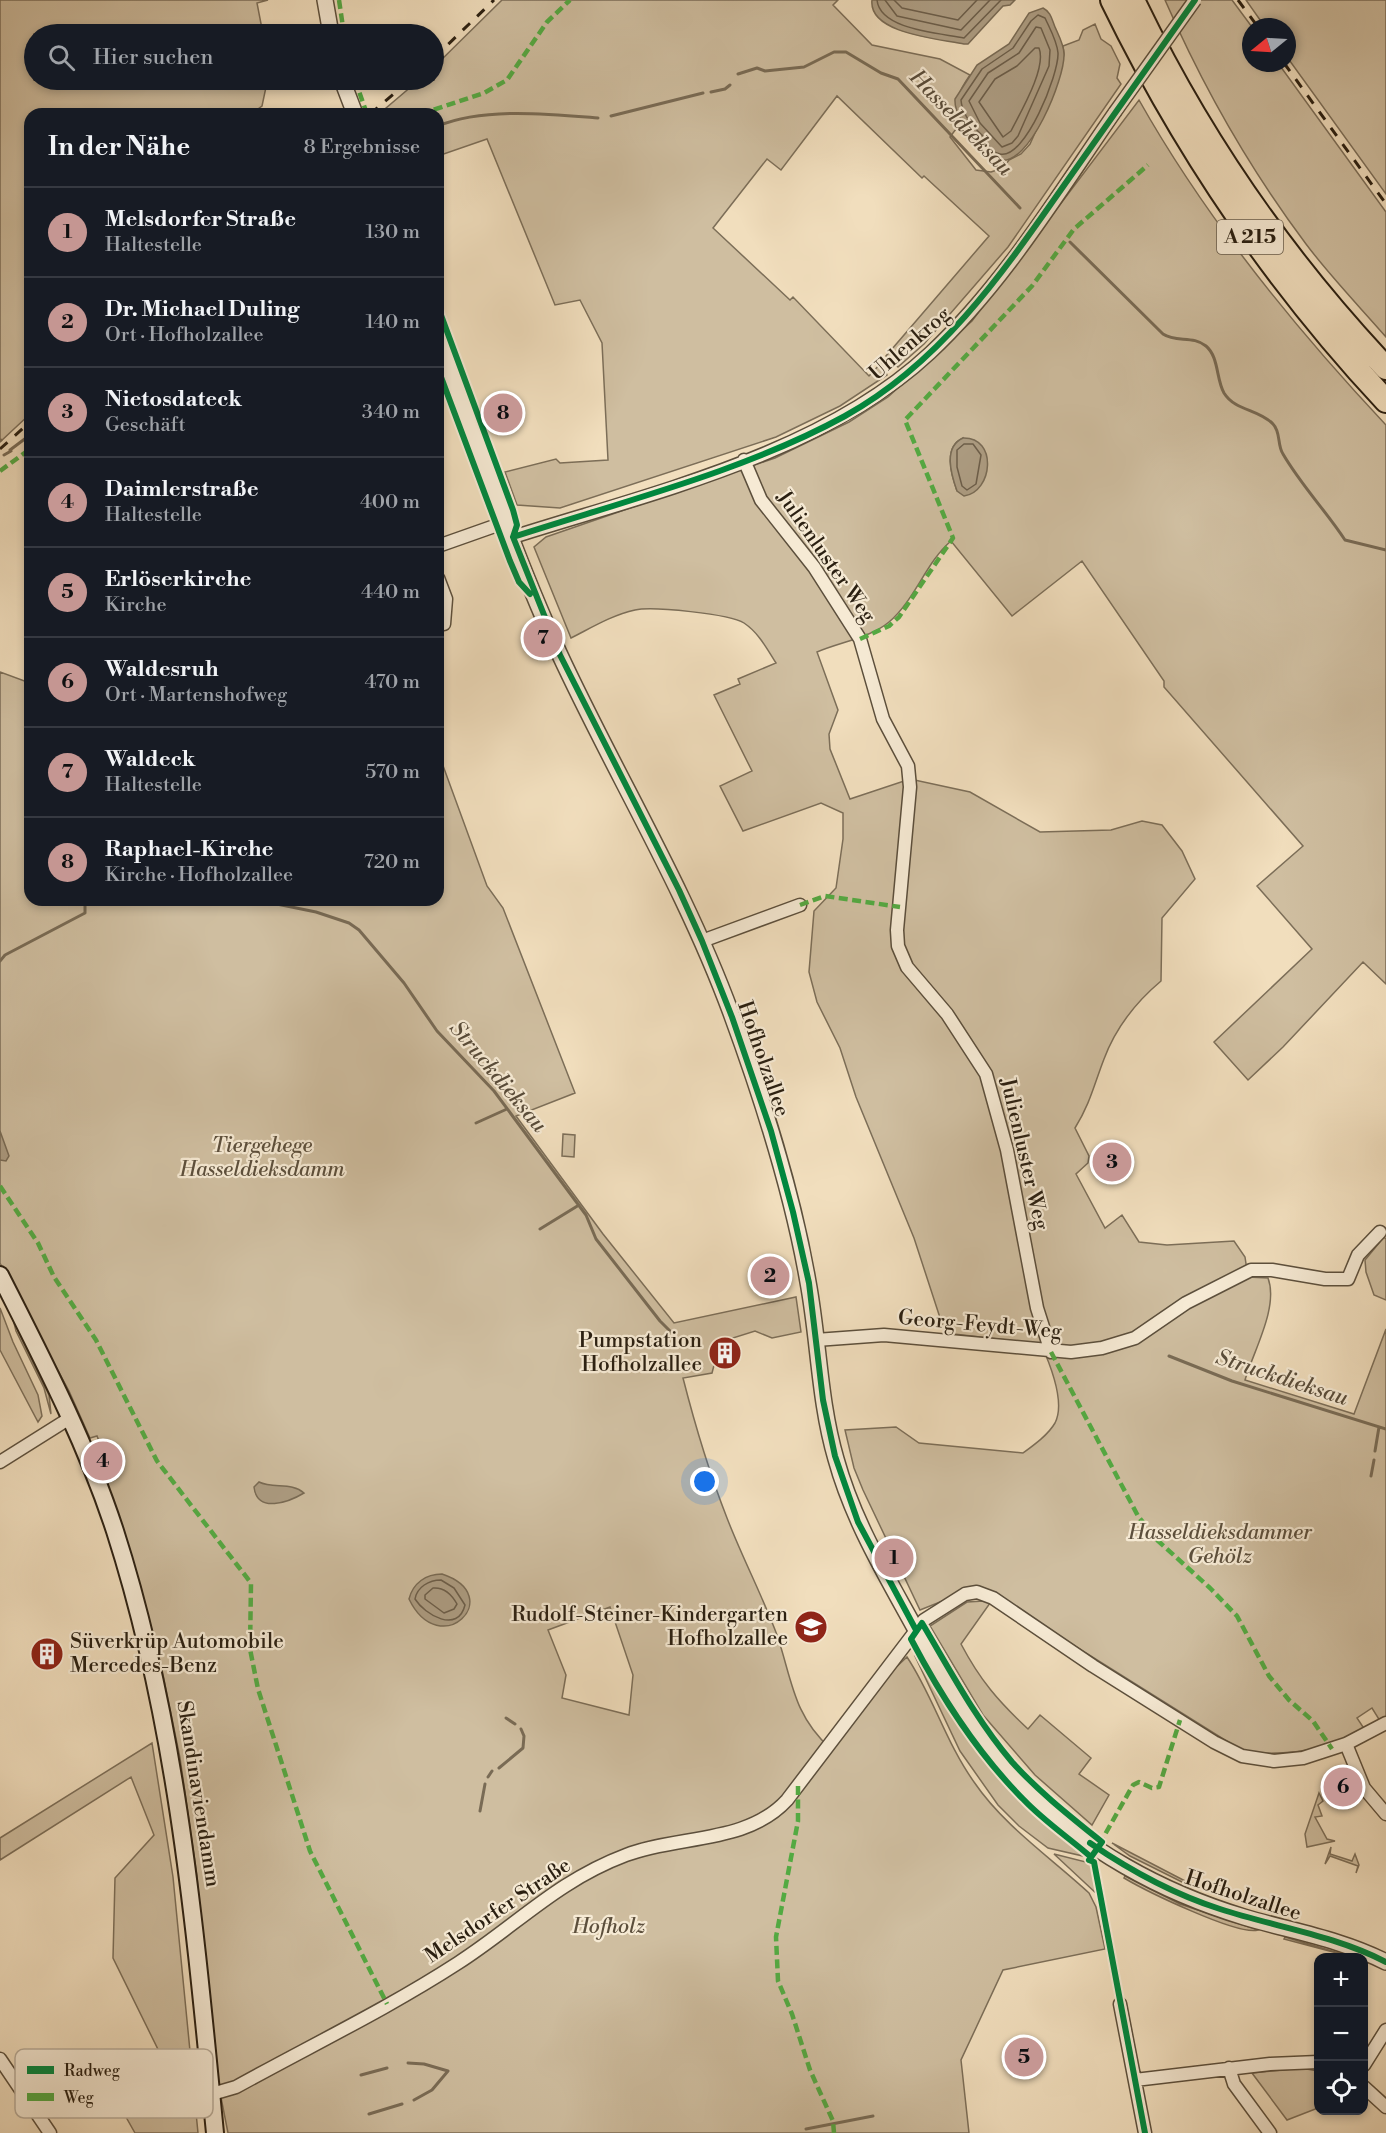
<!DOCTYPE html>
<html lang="de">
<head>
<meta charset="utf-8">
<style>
	body { margin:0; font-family:"Libre Bodoni",serif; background:#242831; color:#f1f3f6 }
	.controls { position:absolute; right:18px; bottom:18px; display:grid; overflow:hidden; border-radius:12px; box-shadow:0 3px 9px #0003 }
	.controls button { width:54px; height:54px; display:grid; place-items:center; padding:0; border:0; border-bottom:2px solid #363941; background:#171b24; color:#f1f3f6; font:30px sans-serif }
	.compass { position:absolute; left:1242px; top:18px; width:54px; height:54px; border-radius:50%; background:#171b24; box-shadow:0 3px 9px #0003; rotate:252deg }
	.you { position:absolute; left:705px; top:1482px; width:21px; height:21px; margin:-15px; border:4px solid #fff; border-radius:50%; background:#1a73e8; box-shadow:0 0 0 9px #1a73e833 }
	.badge { display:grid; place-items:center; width:39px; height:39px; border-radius:50%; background:#c59692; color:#111; font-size:20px; font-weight:700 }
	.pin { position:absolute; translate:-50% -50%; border:3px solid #fff; box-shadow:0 2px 6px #0006 }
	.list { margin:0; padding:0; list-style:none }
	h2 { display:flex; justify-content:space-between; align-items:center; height:78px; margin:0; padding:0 24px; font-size:26px }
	h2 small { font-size:20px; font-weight:400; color:#9ea1a6 }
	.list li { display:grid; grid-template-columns:39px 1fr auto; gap:18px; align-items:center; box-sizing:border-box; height:90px; padding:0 24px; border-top:2px solid #363941 }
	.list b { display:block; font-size:22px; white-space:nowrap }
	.list p { margin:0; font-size:20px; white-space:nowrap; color:#9ea1a6 }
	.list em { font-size:20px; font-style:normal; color:#9ea1a6 }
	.icon { flex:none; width:33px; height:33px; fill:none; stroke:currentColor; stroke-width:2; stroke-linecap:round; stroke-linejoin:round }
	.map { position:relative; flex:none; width:1386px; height:2133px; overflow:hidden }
	.search { position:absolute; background:#171b24; box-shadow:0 3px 9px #0003; left:24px; top:24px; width:420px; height:66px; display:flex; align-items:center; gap:15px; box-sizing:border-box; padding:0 21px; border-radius:33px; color:#9ea1a6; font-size:22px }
	.panel { position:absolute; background:#171b24; box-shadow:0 3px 9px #0003; left:24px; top:108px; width:420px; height:798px; border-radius:18px }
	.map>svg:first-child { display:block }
	.green { fill:#cfbea0; stroke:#7c6e58; stroke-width:1.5; fill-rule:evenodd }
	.water { fill:#ad9d83; stroke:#796b55; stroke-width:1.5 }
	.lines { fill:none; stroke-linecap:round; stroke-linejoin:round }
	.shore { stroke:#6c5e4a; stroke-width:1.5 }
	.stream { stroke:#796b55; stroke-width:3 }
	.minor-casing { stroke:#5c4f3c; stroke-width:15 }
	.tertiary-casing { stroke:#5c4f3c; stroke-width:18 }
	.secondary-casing { stroke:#2a1f11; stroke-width:20 }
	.motorway-casing { stroke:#2a1f11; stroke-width:26 }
	.minor { stroke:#f6ead4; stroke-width:12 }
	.tertiary { stroke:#f6ead4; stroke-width:15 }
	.secondary { stroke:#f6ead4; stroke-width:16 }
	.motorway { stroke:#f1debd; stroke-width:22 }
	.rail { stroke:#2a1f11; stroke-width:3; stroke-dasharray:10 10; stroke-linecap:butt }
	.minor-bridge-casing { stroke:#5c4f3c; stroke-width:15; stroke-linecap:butt }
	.minor-bridge { stroke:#f6ead4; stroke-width:12 }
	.quiet { stroke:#53aa42; stroke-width:4.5; stroke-dasharray:9 4.5; stroke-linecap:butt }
	.cycleway-casing { stroke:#f6ead4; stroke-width:10 }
	.cycleway { stroke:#00873e; stroke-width:6 }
	.labels { text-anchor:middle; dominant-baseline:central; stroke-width:4.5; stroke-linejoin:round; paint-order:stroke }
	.shield { fill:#f6ead4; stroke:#675c4c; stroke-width:1.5 }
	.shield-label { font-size:20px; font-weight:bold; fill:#2a1f11 }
	.street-label { font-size:21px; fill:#2a1f11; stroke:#f6ead4 }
	.park-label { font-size:21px; font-style:italic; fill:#5c4f3c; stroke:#f6ead4 }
	.poi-label { font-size:21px; fill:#2a1f11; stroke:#f6ead4; text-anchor:end }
	.water-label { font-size:22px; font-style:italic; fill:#584b39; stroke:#f6ead4 }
	.key { fill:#f6ead4; stroke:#b9ad9a; stroke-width:1.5 }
	.key-label { font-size:16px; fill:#2a1f11 }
</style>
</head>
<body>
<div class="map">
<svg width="1386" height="2133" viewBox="0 0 1386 2133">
	<rect width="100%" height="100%" fill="#f1debd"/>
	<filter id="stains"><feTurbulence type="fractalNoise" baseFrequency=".00333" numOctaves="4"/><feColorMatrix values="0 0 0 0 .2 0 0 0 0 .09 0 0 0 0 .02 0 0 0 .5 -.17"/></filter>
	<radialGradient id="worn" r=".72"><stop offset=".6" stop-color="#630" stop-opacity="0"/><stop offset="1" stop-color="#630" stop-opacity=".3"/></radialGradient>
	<path class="green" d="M0 0H268L257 3 263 34H34V80H272L266 87 262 106 255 111 256 114H30V414L0 442Z
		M502 0H838L833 5 872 45 940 59 970 75C959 91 953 101 962 121L950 137 976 170 991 172 1003 168 1009 160 1021 154 1030 144 1058 81 1064 54 1063 46 1079 40 1083 30 1095 24 1101 39 1111 46 1120 64 1117 78 1121 84 1008 247 924 344 898 367 886 356 989 236 924 176 922 178 837 96 781 170 767 159 713 228 790 300 793 297 869 376 881 363 887 375 840 406 776 437 560 508 517 505 505 472 556 459 560 463 608 460 602 343 580 300 555 305 487 139 438 156V114H379L419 80H434V67Z
		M1165 0H1232L1252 27 1251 63H1278L1386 212V337C1359 306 1330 276 1306 244 1249 168 1203 87 1165 0Z
		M1246 0H1386V194L1287 57V27H1265Z
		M1139 100C1206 219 1293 326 1386 425V984L1363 962 1283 1047 1248 1080 1214 1042 1312 949 1257 886 1303 846 1164 687V681L1082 561 1012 616 951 541C926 562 915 600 889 622 870 638 840 642 817 652L838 710 829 734 830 749 850 799 910 779 970 792 1040 832 1111 830 1142 821 1162 825 1182 851 1195 879 1162 918 1161 981C1136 1002 1116 1027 1104 1059 1094 1085 1090 1104 1075 1128L1089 1156 1088 1163 1076 1174 1105 1228 1122 1215 1139 1242 1167 1245 1234 1241 1245 1257 1248 1277 1268 1278C1279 1307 1253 1352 1245 1380L1354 1414 1386 1329V1717L1380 1721 1372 1708 1357 1718 1365 1730C1327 1751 1286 1756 1244 1752L995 1596 961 1644C980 1680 998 1701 1028 1729L1040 1715 1091 1758 1079 1774 1109 1795 1092 1825 1035 1775 983 1715 930 1626 967 1602 984 1601 993 1597 965 1592 920 1610 863 1490 854 1468 845 1430 896 1427 919 1443 1023 1453C1034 1445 1048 1435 1055 1423 1066 1402 1050 1364 1041 1344L945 1333 914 1238 856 1097 840 1048 817 1002 809 972 814 911 836 888 843 839V813L821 803 743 831 720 786 752 771 714 695 740 684 738 679 776 663C767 649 759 633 744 623 730 614 652 606 635 610 612 615 591 628 571 638L534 547 546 537 775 458 849 422 888 397 972 321ZM963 438 957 491C951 474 943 447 963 438Z
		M0 672 30 683V900H438V752L487 886 503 908 575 1093 516 1116 603 1234 674 1323 796 1297 801 1332 772 1338 755 1331 720 1342 712 1373 683 1378C695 1425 709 1472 727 1518 742 1557 762 1595 777 1635 792 1679 793 1715 830 1748L892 1671 907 1657C933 1696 946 1743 974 1782 1004 1826 1050 1857 1089 1893L1096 1907 1105 1949 1003 1970 961 2060 969 2133H228L213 2057 197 1876 180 1758 161 1665 140 1585 107 1483 114 1480 97 1436 90 1438 69 1391 0 1263ZM610 1607 633 1675 629 1715 562 1698 566 1675 548 1630Z
		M563 1134 575 1135 574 1157 562 1156Z
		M1384 1237 1386 1239V1300L1374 1295 1366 1272 1365 1260Z
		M9 1303 18 1331 49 1395 51 1414 44 1388 16 1331Z
		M0 1308 13 1342 38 1395 42 1416 38 1422 0 1350Z
		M915 1656H917C964 1734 1009 1798 1084 1852L1083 1856 1048 1848 1019 1826 998 1805 960 1751Z
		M152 1743 173 1877 198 2133H135L126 2117 178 2090 113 1958 115 1878 154 1835 131 1777 0 1860V1838Z
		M1319 1793 1323 1801 1318 1805 1322 1816 1315 1817 1327 1839 1335 1841 1307 1847 1305 1834Z
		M1112 1843 1187 1882 1296 1918 1186 1884 1130 1856Z
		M1331 1847 1330 1854 1352 1861 1355 1854 1359 1865 1356 1873 1358 1866 1330 1856 1325 1864Z
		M1054 1854 1090 1863 1098 1895Z
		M1125 1876 1180 1904 1258 1930C1238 1936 1146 1891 1124 1878Z
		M1285 1937 1352 1957 1284 1939Z
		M1301 2068 1318 2071V2108L1287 2120 1252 2073Z"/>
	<path class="water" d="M872 0H1015L1010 5 1003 6 968 44H964C941 39 868 34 872 0Z
		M1043 8C1051 12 1052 20 1055 27 1059 36 1064 45 1064 54 1065 78 1029 168 999 160 986 157 984 146 977 139 967 129 954 114 955 99L977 65 1009 44 1029 13Z
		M963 438C998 437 993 492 964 496L957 491C951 474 943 447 963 438Z
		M0 1131 9 1156 6 1161 0 1160Z
		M259 1482C273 1489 292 1482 304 1493 289 1502 257 1514 254 1487Z
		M442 1574C508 1596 440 1663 409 1599 413 1583 426 1574 442 1574Z"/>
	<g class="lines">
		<path class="shore" d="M877 0C880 30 940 33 964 38L1001 0
			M885 0 897 16 961 30 990 0
			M894 0 902 8 958 20 977 0
			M1038 15 1045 18C1050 29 1057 41 1058 53 1059 74 1025 160 1000 154 990 152 988 142 982 135 972 126 962 114 961 100L982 69 1013 48 1031 21Z
			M1036 27 1041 28 1050 50 1049 66 1018 136 1012 143 1002 147 980 123 969 101 988 73 1019 53Z
			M1035 48H1039C1047 68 1020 113 1011 131L1003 137 979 102 995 79 1017 66Z
			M964 444H973L981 455 976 484 967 490 962 486 957 467V450Z
			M441 1580 454 1588 465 1605C458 1634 425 1615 415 1599 417 1587 429 1580 441 1580Z
			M433 1588C444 1587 452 1595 457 1604L454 1609 444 1613 425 1599V1595Z"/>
		<path class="stream" d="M738 74 757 68 765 71 804 67 834 52H846L881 73 898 79 1020 208
			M711 92 725 89 730 85
			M611 116 703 93
			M438 126C483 107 550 114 598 118
			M1070 242 1163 334C1176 343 1193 335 1206 346 1219 357 1216 379 1224 393 1235 411 1259 409 1273 424 1281 432 1277 445 1283 454 1301 485 1326 511 1345 540L1386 550
			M0 440H1
			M10 450 30 435
			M4 455 11 451
			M257 900 316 912 349 923 359 930 404 983 437 1031 494 1091 586 1215 596 1239 660 1321 671 1332
			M0 961 5 955 85 913V900H88
			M476 1123 507 1109
			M540 1229 579 1205
			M1169 1356 1232 1381 1386 1429
			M1375 1451 1379 1427
			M1371 1476 1374 1460
			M506 1718 515 1724
			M499 1768 523 1748 524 1736 521 1729
			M488 1777 492 1771
			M480 1811 485 1784
			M408 2063 424 2064 448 2071 432 2090 414 2100
			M361 2075 387 2068
			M369 2114 402 2104
			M806 2129 873 2116"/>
		<g class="minor-casing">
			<path id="minor" d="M744 460 761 500 814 567 860 639 883 719 908 766 910 787 897 930 898 946 907 967 947 1014 986 1074 1007 1150 1037 1308 1051 1352
				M513 537C651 493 822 454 930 353 1004 284 1058 194 1115 112
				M438 546 506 522
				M438 578 446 599 444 624
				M702 941 800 905
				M816 1340 884 1335 1071 1352 1102 1348 1135 1338 1186 1303 1251 1270H1272L1325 1279H1348L1358 1255 1380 1232
				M0 1462 70 1418
				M1346 1744 1364 1788 1386 1814
				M1120 2004 1145 2133
				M0 2059 50 2133
				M1364 2065 1386 2030
				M1229 2068 1234 2084 1270 2133
				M1135 2080 1270 2064 1318 2062
				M1364 2087 1386 2107
				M212 2094 236 2087C310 2046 387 2009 458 1963 517 1925 557 1881 626 1855 678 1835 747 1844 787 1800L924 1620 965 1594 977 1592 993 1598 1093 1666 1214 1742 1242 1756 1274 1761 1303 1758 1346 1744 1386 1723"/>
		</g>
		<g class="tertiary-casing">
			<path id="tertiary" d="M325 0 331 34
				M342 80 355 114
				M438 336C476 442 512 550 559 653 615 774 685 888 731 1013 763 1100 792 1190 808 1282 819 1341 819 1401 836 1459 853 1521 886 1575 916 1630 948 1687 976 1741 1022 1787 1083 1849 1161 1892 1244 1917 1291 1931 1341 1939 1386 1962"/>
		</g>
		<g class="secondary-casing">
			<path id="secondary" d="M0 1275C42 1358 86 1442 115 1531 178 1727 195 1929 215 2133"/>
		</g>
		<g class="motorway-casing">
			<path id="motorway" d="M1112 0C1184 148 1274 281 1386 401
				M1133 0C1197 134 1284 260 1386 368"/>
		</g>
		<use href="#minor" class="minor"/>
		<use href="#tertiary" class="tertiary"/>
		<use href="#secondary" class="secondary"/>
		<use href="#motorway" class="motorway"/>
		<path class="rail" d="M1238 0 1258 27
			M434 58 494 0
			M1284 63 1386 204
			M370 114 410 80
			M0 449 30 422"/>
		<g class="minor-bridge-casing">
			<path id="minor-bridge" d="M1115 112 1195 0"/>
		</g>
		<use href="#minor-bridge" class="minor-bridge"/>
		<path class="quiet" d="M339 0 344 34
			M355 80 367 114
			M421 114 484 93 507 80 547 22 570 0
			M0 471 30 449
			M860 639 889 626 899 617 953 538 905 420 1032 286 1074 229 1148 165
			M800 905 825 896 900 907
			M0 1186 38 1243 54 1277 96 1340 157 1461 251 1583 250 1649 258 1689 310 1851 387 2004
			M1051 1352 1138 1516 1156 1539 1210 1588 1237 1616 1269 1676 1289 1700 1313 1721 1332 1749
			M798 1786V1821L776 1937 778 1981 792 2014 810 2070 833 2121 834 2133
			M1099 1845 1133 1785 1139 1782 1152 1788 1159 1787 1180 1720"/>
		<g class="cycleway-casing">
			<path id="cycleway" d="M438 307 513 510 517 525 513 537
				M438 369 510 561 519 582 530 594
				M513 537 560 655 679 890 702 941 732 1017 771 1131 793 1212 809 1283 823 1400 835 1456 858 1522 916 1630
				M513 537C621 502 745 471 845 416 945 361 1008 265 1072 174 1113 116 1154 58 1195 0
				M1090 1843C1131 1871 1173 1894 1220 1909 1275 1927 1334 1935 1386 1962
				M1091 1857C1069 1838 1044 1821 1024 1800 977 1753 942 1698 911 1639L922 1623C950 1670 976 1720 1012 1762 1039 1792 1071 1817 1102 1842L1089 1860 1094 1862 1145 2133"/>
		</g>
		<use href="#cycleway" class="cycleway"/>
	</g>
	<defs>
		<g id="building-disc" transform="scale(1.725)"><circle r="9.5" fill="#8f2418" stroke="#f6ead4"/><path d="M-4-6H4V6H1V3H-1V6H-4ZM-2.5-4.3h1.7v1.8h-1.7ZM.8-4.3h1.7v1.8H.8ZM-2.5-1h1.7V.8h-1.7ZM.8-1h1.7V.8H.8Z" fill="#fff"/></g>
		<g id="school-disc" transform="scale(1.725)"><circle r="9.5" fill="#8f2418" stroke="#f6ead4"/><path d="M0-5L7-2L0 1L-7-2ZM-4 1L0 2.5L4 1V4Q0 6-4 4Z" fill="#fff"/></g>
	</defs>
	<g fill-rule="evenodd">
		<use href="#building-disc" x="725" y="1353"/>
		<use href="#school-disc" x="811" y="1627"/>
		<use href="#building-disc" x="47" y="1654"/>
	</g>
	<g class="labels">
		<rect class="shield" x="1217" y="220" width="66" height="34" rx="4.5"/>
		<g class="shield-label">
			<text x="1250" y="237">A 215</text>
		</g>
		<g class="street-label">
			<text transform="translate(910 344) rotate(-41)">Uhlenkrog</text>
			<text transform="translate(826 557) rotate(55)">Julienluster Weg</text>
			<text transform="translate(763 1059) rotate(71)">Hofholzallee</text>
			<text transform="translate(1024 1154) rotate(77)">Julienluster Weg</text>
			<text transform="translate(980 1325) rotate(5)">Georg-Feydt-Weg</text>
			<text transform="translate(198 1794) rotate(81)">Skandinaviendamm</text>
			<text transform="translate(1243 1896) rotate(18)">Hofholzallee</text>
			<text transform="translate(498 1911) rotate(-34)">Melsdorfer Straße</text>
		</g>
		<g class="park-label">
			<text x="262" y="1146">Tiergehege<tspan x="262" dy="24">Hasseldieksdamm</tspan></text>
			<text x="1220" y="1533">Hasseldieksdammer<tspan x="1220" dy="24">Gehölz</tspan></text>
			<text x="609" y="1927">Hofholz</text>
		</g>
		<g class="poi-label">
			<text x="702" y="1341">Pumpstation<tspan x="702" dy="24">Hofholzallee</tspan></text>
			<text x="788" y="1615">Rudolf-Steiner-Kindergarten<tspan x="788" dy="24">Hofholzallee</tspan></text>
			<text x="70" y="1642" text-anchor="start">Süverkrüp Automobile<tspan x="70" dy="24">Mercedes-Benz</tspan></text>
		</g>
		<g class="water-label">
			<text transform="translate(961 123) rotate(46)">Hasseldieksau</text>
			<text transform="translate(498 1077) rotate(50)">Struckdieksau</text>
			<text transform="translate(1282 1378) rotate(18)">Struckdieksau</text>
		</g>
	</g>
	<rect x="15" y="2049" width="198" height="69" rx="9" class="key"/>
	<rect x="27" y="2066" width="27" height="8" fill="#00873e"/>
	<rect x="27" y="2093" width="27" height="8" fill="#53aa42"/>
	<g class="key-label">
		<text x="64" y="2076">Radweg</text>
		<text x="64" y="2103">Weg</text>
	</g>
	<rect width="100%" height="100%" filter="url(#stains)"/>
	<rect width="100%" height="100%" fill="url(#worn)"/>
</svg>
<div class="controls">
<button>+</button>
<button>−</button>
<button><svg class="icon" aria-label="locate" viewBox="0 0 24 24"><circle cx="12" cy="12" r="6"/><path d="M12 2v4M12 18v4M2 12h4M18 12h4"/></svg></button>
</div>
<svg class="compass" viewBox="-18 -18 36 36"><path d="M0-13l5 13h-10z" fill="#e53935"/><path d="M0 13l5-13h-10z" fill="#9ea1a6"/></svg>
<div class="you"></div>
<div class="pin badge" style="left:894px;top:1558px">1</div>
<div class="pin badge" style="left:770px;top:1276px">2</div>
<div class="pin badge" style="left:1112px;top:1162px">3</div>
<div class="pin badge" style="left:103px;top:1461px">4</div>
<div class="pin badge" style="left:1024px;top:2057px">5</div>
<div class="pin badge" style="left:1343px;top:1787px">6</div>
<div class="pin badge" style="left:543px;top:638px">7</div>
<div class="pin badge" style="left:503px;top:413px">8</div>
<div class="search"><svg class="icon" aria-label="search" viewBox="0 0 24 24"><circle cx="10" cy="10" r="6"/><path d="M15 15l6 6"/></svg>Hier suchen</div>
<section class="panel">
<h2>In der Nähe<small>8 Ergebnisse</small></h2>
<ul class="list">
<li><span class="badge">1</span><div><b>Melsdorfer Straße</b><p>Haltestelle</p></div><em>130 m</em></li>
<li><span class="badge">2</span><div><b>Dr. Michael Duling</b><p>Ort · Hofholzallee</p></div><em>140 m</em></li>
<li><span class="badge">3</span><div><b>Nietosdateck</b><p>Geschäft</p></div><em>340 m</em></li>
<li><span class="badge">4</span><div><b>Daimlerstraße</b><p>Haltestelle</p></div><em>400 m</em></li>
<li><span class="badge">5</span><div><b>Erlöserkirche</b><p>Kirche</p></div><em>440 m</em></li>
<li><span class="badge">6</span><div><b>Waldesruh</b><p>Ort · Martenshofweg</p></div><em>470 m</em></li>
<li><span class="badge">7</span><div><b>Waldeck</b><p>Haltestelle</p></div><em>570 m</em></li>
<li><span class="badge">8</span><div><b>Raphael-Kirche</b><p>Kirche · Hofholzallee</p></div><em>720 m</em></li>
</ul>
</section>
</div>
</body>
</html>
